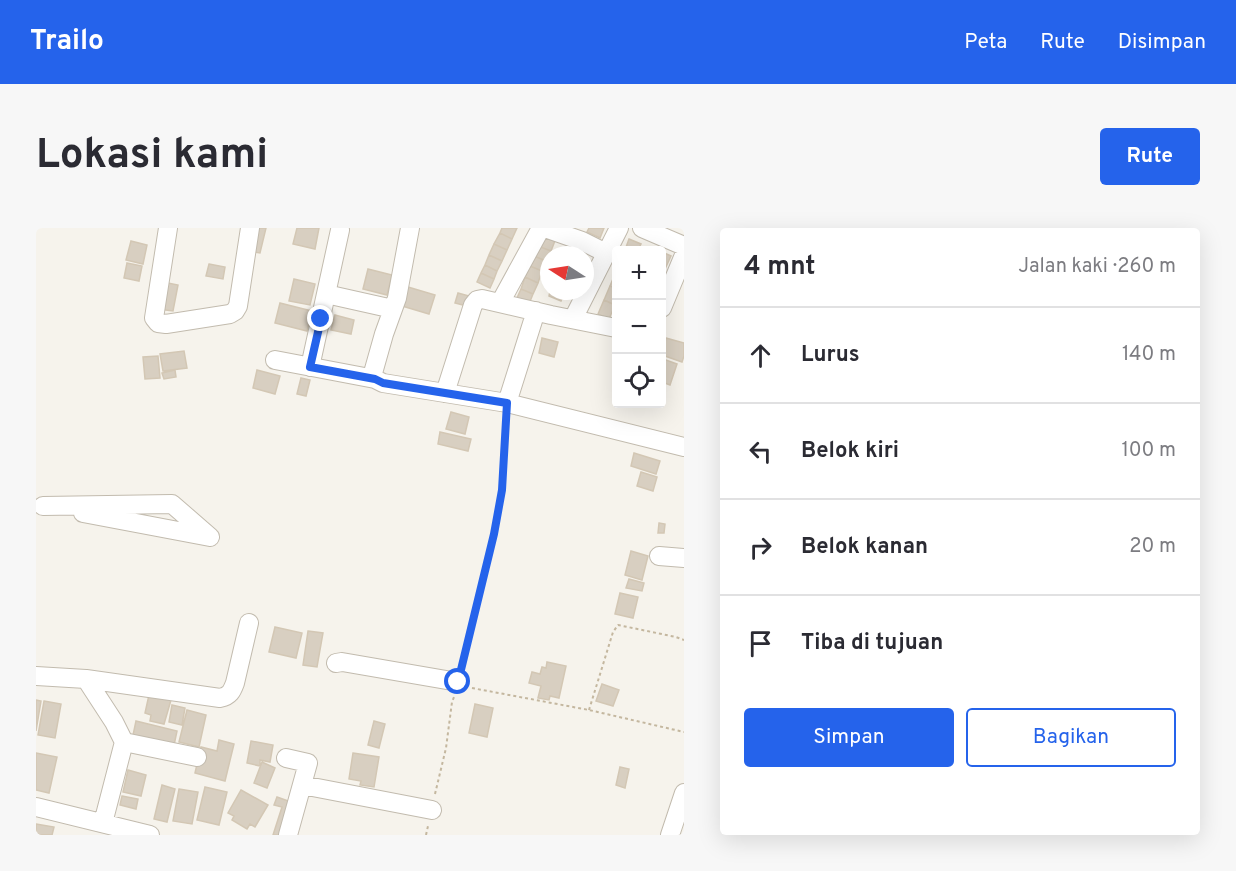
<!DOCTYPE html>
<html lang="id">
<head>
<meta charset="utf-8">
<style>
	body { margin:0; font-family:Overpass,sans-serif; background:#f7f7f7; color:#2b2b33 }
	.controls { position:absolute; right:18px; top:18px; display:grid; overflow:hidden; border-radius:6px; box-shadow:0 6px 24px #0002 }
	.controls button { width:54px; height:54px; display:grid; place-items:center; padding:0; border:0; border-bottom:2px solid #e1e1e2; background:#fff; color:#2b2b33; font:30px sans-serif }
	.compass { position:absolute; left:504px; top:18px; width:54px; height:54px; border-radius:50%; background:#fff; box-shadow:0 6px 24px #0002; rotate:282deg }
	.stop { position:absolute; width:18px; height:18px; margin:-14px; border:4px solid #2563eb; border-radius:50%; background:#fff }
	.stop.end { background:#2563eb; border-color:#fff; box-shadow:0 2px 6px #0008 }
	.list { margin:0; padding:0; list-style:none }
	h2 { display:flex; justify-content:space-between; align-items:center; height:78px; margin:0; padding:0 24px; font-size:26px }
	h2 small { font-size:20px; font-weight:400; color:#7c7c81 }
	.list li { display:grid; grid-template-columns:39px 1fr auto; gap:18px; align-items:center; box-sizing:border-box; height:96px; padding:0 24px; border-top:2px solid #e1e1e2 }
	.list b { display:block; font-size:22px; white-space:nowrap }
	.list em { font-size:20px; font-style:normal; color:#7c7c81 }
	.actions { display:flex; gap:12px; padding:18px 24px }
	.actions a { flex:1; padding:14px 0; border:2px solid #2563eb; border-radius:6px; text-align:center; font-size:21px; color:#2563eb }
	.actions .main { background:#2563eb; color:#fff }
	.icon { flex:none; width:33px; height:33px; fill:none; stroke:currentColor; stroke-width:2; stroke-linecap:round; stroke-linejoin:round }
	.map { position:relative; flex:none; width:648px; height:607px; overflow:hidden; border-radius:6px }
	header { display:flex; align-items:center; gap:36px; box-sizing:border-box; height:84px; padding:0 30px; background:#2563eb; color:#fff }
	header strong { font-size:28px }
	nav { display:flex; gap:33px; margin-inline-start:auto; font-size:21px }
	.intro { display:flex; align-items:center; justify-content:space-between; box-sizing:border-box; height:144px; padding:0 36px }
	h1 { margin:0; font-size:42px }
	.button { padding:15px 27px; border-radius:6px; background:#2563eb; color:#fff; font-size:21px; font-weight:700 }
	main { display:flex; gap:36px; padding:0 36px }
	aside { flex:1; background:#fff; border-radius:6px; box-shadow:0 6px 24px #0002 }
	.map>svg:first-child { display:block }
	.building { fill:#d8cfc1; stroke:#d3c7b4; stroke-width:1.5 }
	.lines { fill:none; stroke-linecap:round; stroke-linejoin:round }
	.minor-casing { stroke:#c2bbae; stroke-width:20 }
	.path { stroke:#c4b79f; stroke-width:2; stroke-dasharray:3 3; stroke-linecap:butt }
	.minor { stroke:#fff; stroke-width:18 }
	.route { stroke:#2563eb; stroke-width:8 }
</style>
</head>
<body>
<header>
<strong>Trailo</strong>
<nav><a>Peta</a><a>Rute</a><a>Disimpan</a></nav>
</header>
<div class="intro"><h1>Lokasi kami</h1><a class="button">Rute</a></div>
<main>
<div class="map">
<svg width="648" height="607" viewBox="0 0 648 607">
	<rect width="100%" height="100%" fill="#f6f3ec"/>
	<path class="building" d="M218 0H230L224 25 213 23Z
		M261 0H283L279 21 257 16Z
		M466 0H481L476 11 464 5Z
		M553 0H568L564 10 551 4Z
		M508 4 520 10 515 23 502 18Z
		M464 5 476 11 471 22 458 16Z
		M593 11 605 16 602 22H589Z
		M536 12 548 18 544 27H530Z
		M95 13 111 17 107 36 90 32Z
		M458 16 471 22 466 33 453 27Z
		M502 18 515 23 510 33 498 28Z
		M626 24 635 28 629 41 626 39Z
		M453 27 466 33 461 43 449 37Z
		M498 28 510 33 506 43 494 38Z
		M91 35 106 38 103 53 88 50Z
		M173 36 189 39 187 51 170 48Z
		M449 37 461 43 458 51 445 45Z
		M494 38 506 43 502 55 489 49Z
		M332 41 356 47 351 67 327 61Z
		M445 45 458 51 454 60 441 54Z
		M579 46H580V60L574 58Z
		M489 49 502 55 497 66 485 61Z
		M258 51 279 56 274 77 253 73Z
		M127 54 142 57 137 83 122 81Z
		M574 58 580 60 579 77 568 72Z
		M372 59 399 67 393 86 366 78Z
		M485 61 497 66 493 76 481 70Z
		M514 63H529L525 73 513 68Z
		M422 65 433 68 431 78 419 75Z
		M568 72 579 77 573 91 562 86Z
		M244 75 276 83 271 103 239 95Z
		M299 87 318 92 315 106 295 102Z
		M506 110 522 114 518 129 503 125Z
		M630 110 648 115V128L646 134 626 127Z
		M148 123 151 140 127 143 124 126Z
		M122 128 124 150 109 151 107 129Z
		M627 131 641 136 634 157 626 154V135Z
		M139 142 140 149 128 151 126 145Z
		M221 142 244 148 239 166 217 160Z
		M265 150 274 152 270 168 261 166Z
		M415 184 433 189 429 206 410 201Z
		M404 204 435 211 432 223 402 216Z
		M598 225 624 233 620 246 595 238Z
		M605 244 621 249 617 263 601 258Z
		M623 295 629 296 628 305H622Z
		M595 323 612 328 606 352 589 347Z
		M593 351 608 355 606 363 590 360Z
		M584 365 602 369 597 390 579 386Z
		M239 399 266 405 260 430 233 424Z
		M272 403 287 405 281 439 267 437Z
		M511 434 530 438 523 470 514 468 513 472 502 470 505 458 493 455 496 444 504 446 506 439 510 440Z
		M566 456 583 462 577 478 560 473Z
		M113 467 135 472 128 496 114 493 115 487 109 485Z
		M0 472 5 473 0 503Z
		M8 473 25 476 19 510 2 507Z
		M439 476 457 480 451 509 433 505Z
		M136 477 149 480 146 497 133 494Z
		M151 482 170 487 163 519 143 514Z
		M100 493 141 503 137 522 96 512Z
		M338 493 349 496 343 520 332 517Z
		M183 512 198 516 189 553 159 545 165 519 181 523Z
		M215 513 237 517 234 534 224 532V538L211 535Z
		M0 525 21 529 13 565 0 562Z
		M317 525 343 529 338 559 324 557 325 553 313 551Z
		M226 534 239 540 231 560 218 555Z
		M584 539 593 541 589 560 580 557Z
		M92 542 110 547 105 568 87 564Z
		M126 557 139 561 131 594 118 591Z
		M169 559 191 564 183 597 161 592Z
		M143 561 162 564 156 596 137 593Z
		M205 562 232 577 219 599 214 596 211 601 196 592 198 588 192 585Z
		M86 568 102 571 100 581 84 577Z
		M241 569 255 574 244 607H237L246 579 238 577Z
		M0 596 18 599 16 607H0Z"/>
	<g class="lines">
		<g class="minor-casing">
			<path id="minor" d="M132 0 118 90 122 95 130 96 194 86 199 83 202 78 214 0
				M374 0 361 70 348 106 337 145 339 151 347 155 471 175 648 219
				M509 0 546 13 570 25
				M606 0 648 18
				M290 66 304 2
				M464 75 505 0
				M626 80 648 27
				M537 91 583 0
				M239 132 339 151
				M274 139 290 66 357 81
				M409 165 437 77 441 72 446 71 515 87 580 100
				M471 175 500 83
				M7 278 136 276 174 309
				M47 285 174 309
				M623 328 648 330
				M300 435 306 434 422 454
				M0 448 50 451 184 470C194 468 196 463 199 455L213 395
				M50 451 78 494 88 514 67 595
				M88 514 161 529
				M250 530 272 535 252 607
				M266 557 396 582
				M0 579 114 607
				M634 607 648 565"/>
		</g>
		<path class="path" d="M426 438 458 306 466 262 470 191
			M436 460 553 482 648 504
			M553 482 577 404 582 397 640 409 648 412
			M399 566 410 520 416 474 418 469
			M390 607 392 598"/>
		<use href="#minor" class="minor"/>
	</g>
	<g class="lines">
		<path class="route" d="M285 91 274 139 339 151 347 155 471 175 466 262 458 306 422 454"/>
	</g>
</svg>
<div class="controls">
<button>+</button>
<button>−</button>
<button><svg class="icon" aria-label="locate" viewBox="0 0 24 24"><circle cx="12" cy="12" r="6"/><path d="M12 2v4M12 18v4M2 12h4M18 12h4"/></svg></button>
</div>
<svg class="compass" viewBox="-18 -18 36 36"><path d="M0-13l5 13h-10z" fill="#e53935"/><path d="M0 13l5-13h-10z" fill="#7c7c81"/></svg>
<div class="stop" style="left:422px;top:454px"></div>
<div class="stop end" style="left:285px;top:91px"></div>
</div>
<aside>
<h2>4 mnt<small>Jalan kaki · 260 m</small></h2>
<ul class="list">
<li><svg class="icon" aria-label="ahead" viewBox="0 0 24 24"><path d="M12 20V5M6 11l6-6 6 6"/></svg><div><b>Lurus</b></div><em>140 m</em></li>
<li><svg class="icon" aria-label="left" viewBox="0 0 24 24"><path d="M17 20v-9H6M10 6l-5 5 5 5"/></svg><div><b>Belok kiri</b></div><em>100 m</em></li>
<li><svg class="icon" aria-label="right" viewBox="0 0 24 24"><path d="M7 20v-9h11M14 6l5 5-5 5"/></svg><div><b>Belok kanan</b></div><em>20 m</em></li>
<li><svg class="icon" aria-label="arrive" viewBox="0 0 24 24"><path d="M6 21V4h12l-3 4 3 4H6"/></svg><div><b>Tiba di tujuan</b></div></li>
</ul>
<div class="actions"><a class="main">Simpan</a><a>Bagikan</a></div>
</aside>
</main>
</body>
</html>
